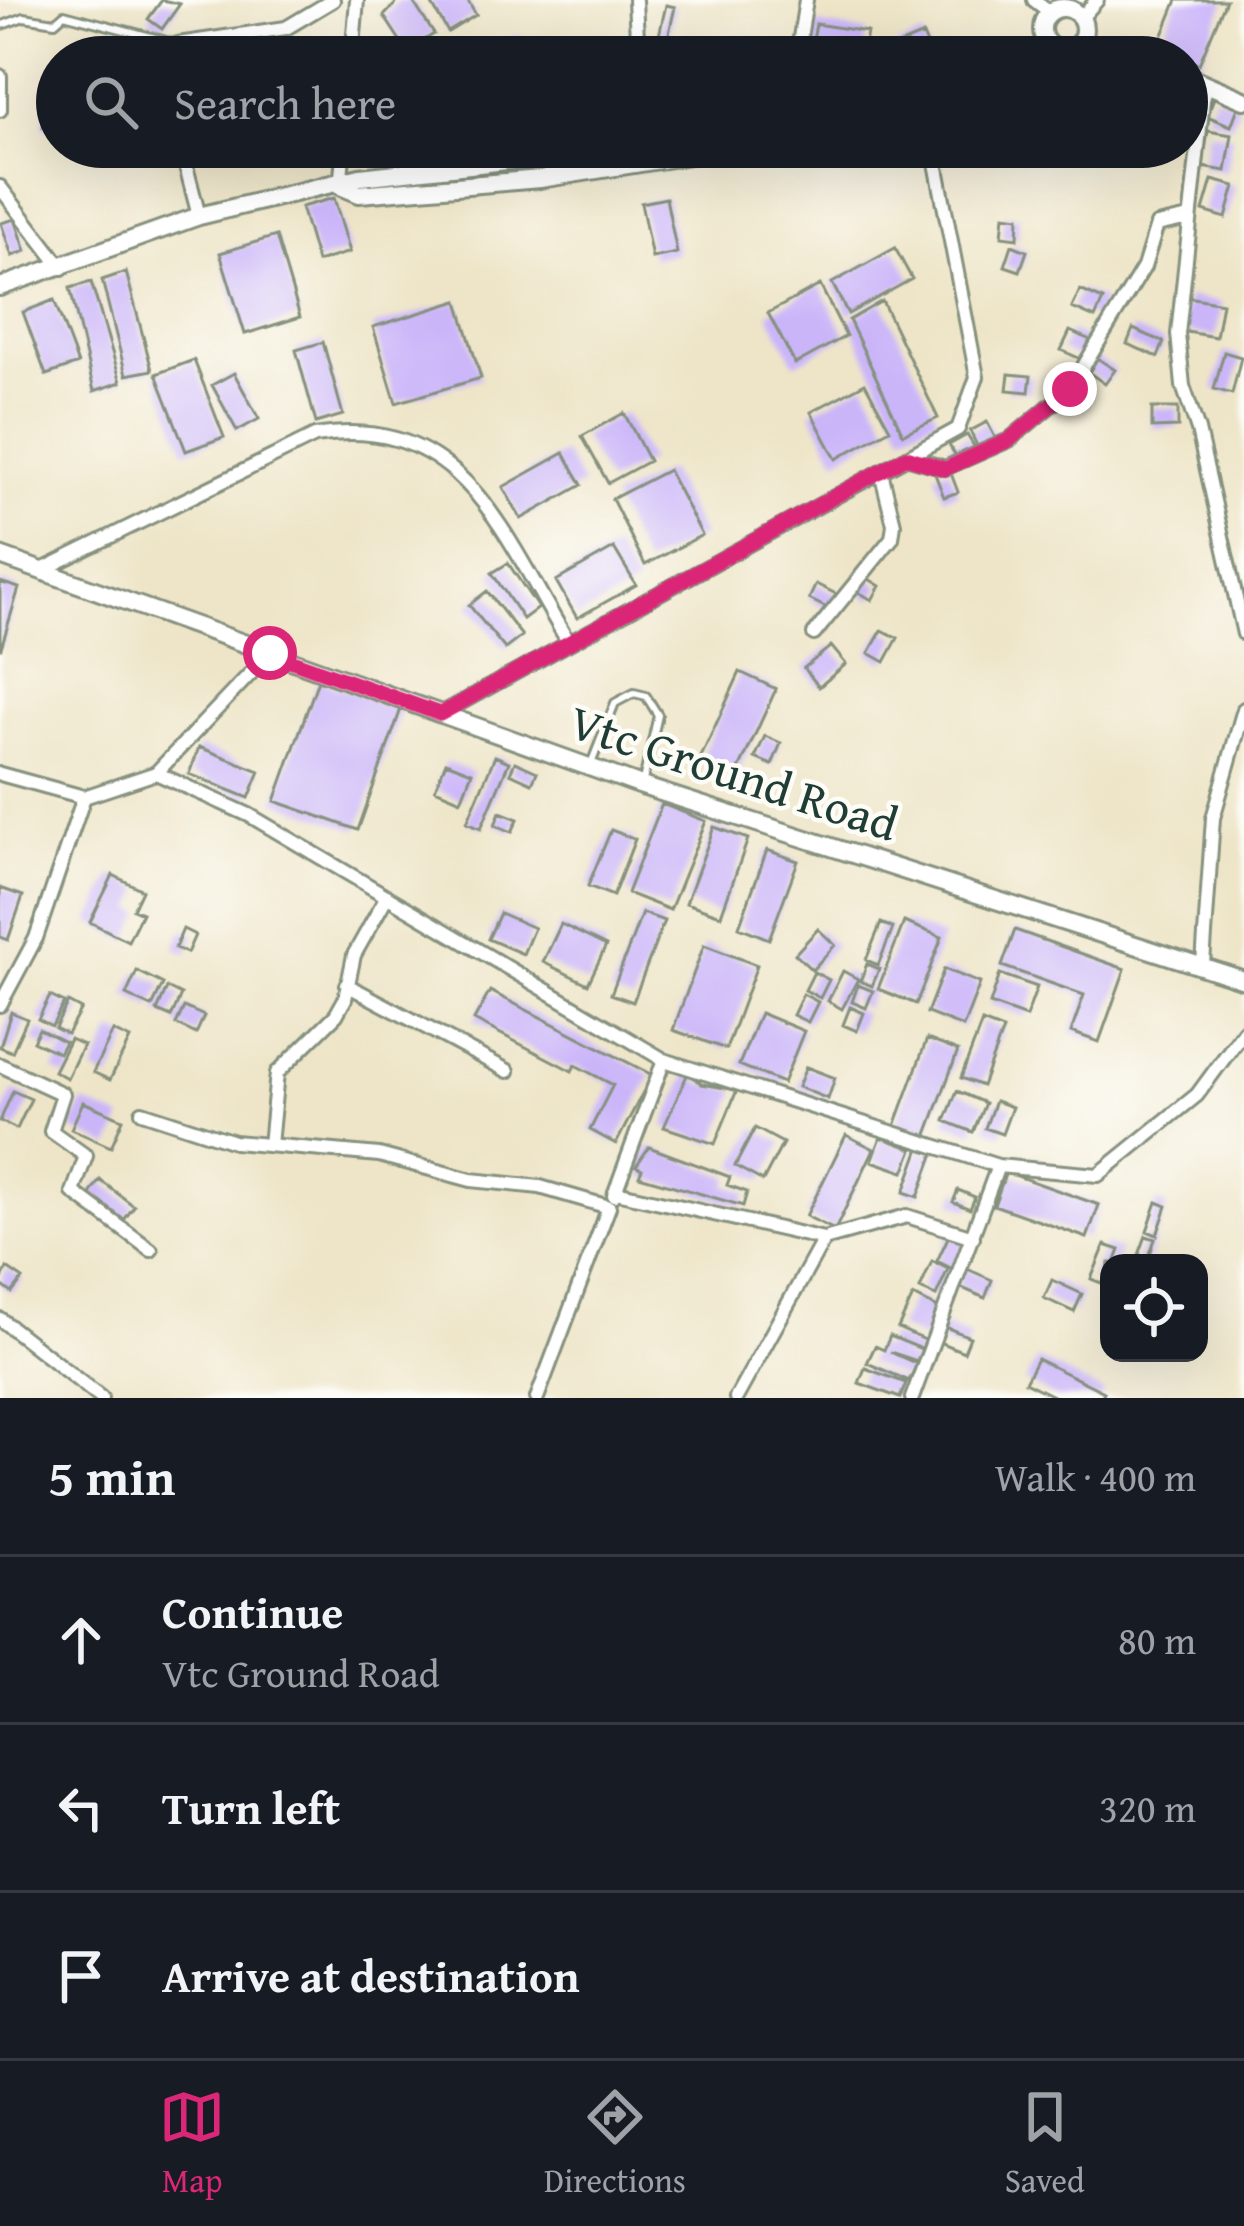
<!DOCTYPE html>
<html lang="en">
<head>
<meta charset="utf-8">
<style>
	body { margin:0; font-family:"Gentium Book Plus",serif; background:#242831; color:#f1f3f6 }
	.controls { position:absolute; right:36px; bottom:36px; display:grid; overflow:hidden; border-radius:24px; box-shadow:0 12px 48px #0002 }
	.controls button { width:108px; height:108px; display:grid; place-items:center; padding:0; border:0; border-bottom:3px solid #363941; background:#171b24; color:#f1f3f6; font:60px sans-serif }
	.stop { position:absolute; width:36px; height:36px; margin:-27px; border:9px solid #db2777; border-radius:50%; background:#fff }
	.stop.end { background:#db2777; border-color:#fff; box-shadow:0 3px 12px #0008 }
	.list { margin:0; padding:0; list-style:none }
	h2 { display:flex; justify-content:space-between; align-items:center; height:156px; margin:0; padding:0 48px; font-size:51px }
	h2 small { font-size:39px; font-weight:400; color:#9ea1a6 }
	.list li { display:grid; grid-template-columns:78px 1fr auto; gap:36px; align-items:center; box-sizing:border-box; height:168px; padding:0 48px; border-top:3px solid #363941 }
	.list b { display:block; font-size:45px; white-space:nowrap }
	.list p { margin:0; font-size:39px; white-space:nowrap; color:#9ea1a6 }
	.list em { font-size:39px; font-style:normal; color:#9ea1a6 }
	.icon { flex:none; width:66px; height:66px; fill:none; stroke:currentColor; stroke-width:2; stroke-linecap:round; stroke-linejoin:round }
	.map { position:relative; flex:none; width:1244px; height:1398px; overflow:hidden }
	.search { position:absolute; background:#171b24; box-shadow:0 12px 48px #0002; left:36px; right:36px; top:36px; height:132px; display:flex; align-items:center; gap:30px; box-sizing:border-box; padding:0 42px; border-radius:66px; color:#9ea1a6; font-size:45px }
	.sheet { height:660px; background:#171b24 }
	nav { display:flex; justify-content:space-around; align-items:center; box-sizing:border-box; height:168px; border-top:3px solid #363941; background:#171b24; font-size:33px; color:#9ea1a6 }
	nav a { display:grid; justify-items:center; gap:6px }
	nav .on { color:#db2777 }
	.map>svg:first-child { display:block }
	.building { fill:#cab5f9 }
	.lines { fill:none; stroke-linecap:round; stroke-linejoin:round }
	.lane-casing { stroke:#86917e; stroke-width:12 }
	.street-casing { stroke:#86917e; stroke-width:18 }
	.secondary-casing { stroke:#86917e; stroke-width:22 }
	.lane { stroke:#fff; stroke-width:6 }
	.street { stroke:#fff; stroke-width:12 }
	.secondary { stroke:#fff; stroke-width:16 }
	.route { stroke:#db2777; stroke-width:15 }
	.labels { text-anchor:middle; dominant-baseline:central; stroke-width:9; stroke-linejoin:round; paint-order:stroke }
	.street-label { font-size:48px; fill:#1f3d34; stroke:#fdfcf7 }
</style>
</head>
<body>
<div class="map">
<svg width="1244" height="1398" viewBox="0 0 1244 1398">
	<rect width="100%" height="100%" fill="#fdfcf7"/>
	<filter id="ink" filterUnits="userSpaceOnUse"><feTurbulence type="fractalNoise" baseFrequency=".00833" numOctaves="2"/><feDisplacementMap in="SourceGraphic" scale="24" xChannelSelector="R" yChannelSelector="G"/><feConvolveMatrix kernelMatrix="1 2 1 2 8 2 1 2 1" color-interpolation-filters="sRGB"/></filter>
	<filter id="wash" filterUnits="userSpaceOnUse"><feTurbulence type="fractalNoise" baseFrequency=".004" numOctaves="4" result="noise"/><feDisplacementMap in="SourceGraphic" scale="48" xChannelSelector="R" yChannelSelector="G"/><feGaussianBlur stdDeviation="2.7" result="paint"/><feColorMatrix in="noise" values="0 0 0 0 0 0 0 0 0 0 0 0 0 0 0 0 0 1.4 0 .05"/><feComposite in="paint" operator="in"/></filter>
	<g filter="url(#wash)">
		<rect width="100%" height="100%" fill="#eee5c8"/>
		<g id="blocks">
			<path class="building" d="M162 0 180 4 162 29 148 19Z
				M399 0H412L434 34 407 51 384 16Z
				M429 0H467L476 15 448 32Z
				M1177 0H1226L1199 64 1158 47Z
				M666 5 675 7 664 55 655 53Z
				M816 24 867 32 863 57H810Z
				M520 35 526 57H506L504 41Z
				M923 35 932 57H900L896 46Z
				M472 44 475 57H448L446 50Z
				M763 45 798 56V57H760Z
				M48 89 57 91V128L43 127Z
				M1215 95 1239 105 1231 126 1207 116Z
				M1208 131 1232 135 1226 171 1202 167Z
				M1212 180 1235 186 1226 218 1203 211Z
				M334 198 350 252 317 262 301 207Z
				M666 198 677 253 652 258 641 203Z
				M1004 215 1019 217 1018 238 1002 236Z
				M15 219 26 251 12 256 1 223Z
				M276 236 300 317 245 334 220 253Z
				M1012 245 1027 251 1020 271 1005 266Z
				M895 248 912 279 848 314 832 283Z
				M126 272 152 370 126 375 102 280Z
				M91 282 121 382 94 391 70 288Z
				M820 285 846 336 795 364 768 313Z
				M1080 290 1103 300 1095 318 1072 308Z
				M1188 297 1222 303 1216 337 1181 331Z
				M54 300 78 364 46 375 23 312Z
				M458 301 481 378 396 403 373 327Z
				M882 301 938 418 903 434 849 320Z
				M1133 329 1164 342 1158 357 1127 344Z
				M1070 331 1090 340 1081 359 1061 350Z
				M323 342 343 415 316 423 296 350Z
				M1224 352 1241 357 1232 394 1214 389Z
				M1094 356 1115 370 1105 384 1084 369Z
				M194 360 224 437 186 451 156 374Z
				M234 373 259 419 237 431 212 385Z
				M1009 374 1031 376 1029 392 1007 390Z
				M865 383 890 429 836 459 811 412Z
				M1152 408H1178V427L1152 428Z
				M624 413 649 461 608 483 582 436Z
				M987 422 997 441 979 450 970 431Z
				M967 435 975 448 957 458 949 445Z
				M564 453 582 485 521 519 503 487Z
				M949 468 958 492 944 497 935 474Z
				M668 470 702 535 645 565 612 499Z
				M614 548 636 585 577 618 556 581Z
				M508 563 538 608 523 619 492 573Z
				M864 576 880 586 872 600 855 590Z
				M0 582 19 588 1 648H0Z
				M816 584 838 595 831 610 809 599Z
				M487 591 522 636 505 649 469 605Z
				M882 630 898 638 885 662 869 653Z
				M831 646 846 664 819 687 804 668Z
				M740 672 776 689 736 776 700 759Z
				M318 680 401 709 358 830 275 801Z
				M765 736 781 743 772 765 755 758Z
				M199 747 260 771 249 798 189 774Z
				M495 756 509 762 481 828 467 822Z
				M446 762 472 772 461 800 435 789Z
				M515 762 537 772 532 783 510 773Z
				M662 804 706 821 670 910 627 893Z
				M500 812 518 819 512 832 495 825Z
				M714 827 748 839 721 915 686 903Z
				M611 830 635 839 613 896 588 886Z
				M767 850 798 861 769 939 739 927Z
				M113 875 142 890 133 909 142 913 128 941 90 922Z
				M0 888 23 896 8 940 0 937Z
				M500 913 534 928 523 954 488 939Z
				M642 913 664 921 633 1002 611 994Z
				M904 922 942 937 916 1004 878 989Z
				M881 923 893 928 878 965 866 960Z
				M561 924 606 946 588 984 543 962Z
				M183 929 195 935 187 953 175 948Z
				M818 929 835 945 812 970 795 954Z
				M1015 930 1125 969 1099 1042 1071 1032 1084 995 1002 966Z
				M704 945 757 965 726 1049 673 1030Z
				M867 964 879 969 872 986 860 981Z
				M944 969 980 983 963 1027 927 1013Z
				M137 971 163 984 152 1007 126 995Z
				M843 971 858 979 842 1009 828 1001Z
				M814 972 829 980 820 998 805 990Z
				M1000 974 1037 987 1026 1017 990 1004Z
				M858 985 873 991 866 1008 852 1002Z
				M167 988 181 995 171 1017 157 1011Z
				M490 991 652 1075 616 1144 590 1130 613 1085 575 1065 572 1071 474 1020Z
				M803 994 818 1002 808 1022 793 1015Z
				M50 996 64 1003 52 1026 38 1019Z
				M68 1002 81 1009 67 1034 55 1028Z
				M184 1007 204 1016 196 1034 176 1024Z
				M850 1007 864 1013 857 1031 843 1025Z
				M11 1012 27 1019 12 1052 0 1047Z
				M760 1013 804 1031 783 1083 739 1065Z
				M982 1022 1003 1030 982 1086 961 1078Z
				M39 1029 65 1042 59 1053 33 1041Z
				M113 1031 130 1039 110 1080 93 1072Z
				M70 1039 83 1045 67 1078 54 1071Z
				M927 1039 958 1051 926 1137 895 1126Z
				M806 1067 835 1078 828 1099 798 1087Z
				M688 1073 702 1084 737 1090 715 1144 664 1127Z
				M13 1091 31 1099 17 1129 0 1121Z
				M957 1091 985 1103 973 1132 945 1121Z
				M995 1101 1012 1107 1002 1134 985 1128Z
				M83 1102 123 1119 111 1147 71 1129Z
				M755 1128 783 1143 763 1181 735 1166Z
				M846 1135 874 1149 835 1230 806 1216Z
				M881 1137 913 1149 904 1172 872 1161Z
				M649 1147 730 1177 727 1185 747 1192 743 1206 639 1176 642 1169 636 1166Z
				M920 1148 934 1153 918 1197 904 1192Z
				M1006 1172 1099 1205 1087 1238 994 1205Z
				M100 1180 134 1206 124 1220 90 1194Z
				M958 1190 975 1197 970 1209 953 1202Z
				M1157 1202 1167 1206 1157 1235 1147 1231Z
				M950 1233 969 1242 955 1270 937 1261Z
				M1146 1236 1155 1239 1147 1263H1136Z
				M1105 1245 1120 1250 1115 1263H1109L1106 1285 1091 1279Z
				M932 1261 948 1269 936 1296 920 1289Z
				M7 1268 23 1279 12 1293 0 1284Z
				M965 1268 992 1280 985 1298 957 1286Z
				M1052 1280 1082 1294 1074 1312 1044 1298Z
				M913 1296 942 1310 927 1341 898 1328Z
				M943 1326 970 1337 964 1352 936 1341Z
				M890 1336 922 1349 917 1361 890 1352 917 1364 909 1381 867 1363 875 1346 884 1350Z
				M1037 1359 1104 1392 1101 1398H1057L1025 1382Z
				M865 1368 906 1383 900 1398 859 1383Z"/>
		</g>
	</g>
	<g filter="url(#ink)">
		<use href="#blocks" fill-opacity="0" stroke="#86917e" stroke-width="3"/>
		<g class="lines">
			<g class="lane-casing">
				<path id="lane" d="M0 26 24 17 55 22 64 14 178 44
					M591 764 615 703 634 693 646 696 658 715 643 781"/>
			</g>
			<g class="street-casing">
				<path id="street" d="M635 0 638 57
					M1034 0 1050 12
					M1081 18 1097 0
					M174 57 178 44 286 28 333 0
					M352 57 357 0
					M797 57 806 0
					M0 76V110
					M1205 82 1178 334 1183 386 1198 430 1244 634
					M181 147 199 216
					M340 186 344 147
					M0 187 62 268
					M906 457 945 468 1009 440 1070 389 1144 267 1157 225 1189 218
					M44 569 315 436C464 412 504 537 569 643
					M814 634 892 538 894 524 881 472
					M440 714 958 429 977 377 933 147
					M156 773 270 653
					M0 774 84 797 156 773 249 815 664 1060 998 1166 1098 1175 1197 1095 1244 1031
					M1203 964 1213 818 1244 709
					M347 985 508 1071
					M0 1005 36 938 84 797
					M0 1065 63 1094 51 1131 86 1156 73 1192 151 1250
					M142 1112 234 1142 379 1155 471 1180 540 1187 609 1207 537 1398
					M270 1145 277 1073 336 1015 345 999 354 955 387 896
					M616 1192 824 1239 736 1398
					M614 1195 664 1060
					M824 1239 907 1216 973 1237
					M0 1319 101 1398
					M912 1398 998 1166"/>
			</g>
			<g class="secondary-casing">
				<path id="secondary" d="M1042 29a21 21 0 1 1 42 0a21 21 0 1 1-42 0Z
					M1073 48 1125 57
					M1187 76 1244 100
					M340 186 359 194 540 179 741 147
					M0 287 199 216 360 177 634 147
					M0 556 642 786 1244 980"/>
			</g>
			<use href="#lane" class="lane"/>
			<use href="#street" class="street"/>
			<use href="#secondary" class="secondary"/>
		</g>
	</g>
	<g class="lines" filter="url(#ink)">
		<path class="route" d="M270 653 440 714 906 457 945 469 1009 440 1070 389"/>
	</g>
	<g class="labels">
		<g class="street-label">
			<text transform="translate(734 772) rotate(18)">Vtc Ground Road</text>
		</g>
	</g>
</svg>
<div class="controls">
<button><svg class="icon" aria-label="locate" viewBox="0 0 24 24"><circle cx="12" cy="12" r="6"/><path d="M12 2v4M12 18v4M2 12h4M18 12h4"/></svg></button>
</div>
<div class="stop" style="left:270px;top:653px"></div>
<div class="stop end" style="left:1070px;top:389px"></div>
<div class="search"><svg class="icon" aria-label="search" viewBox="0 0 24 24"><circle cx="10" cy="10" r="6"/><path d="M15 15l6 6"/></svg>Search here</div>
</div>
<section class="sheet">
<h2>5 min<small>Walk · 400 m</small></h2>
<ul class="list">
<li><svg class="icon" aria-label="ahead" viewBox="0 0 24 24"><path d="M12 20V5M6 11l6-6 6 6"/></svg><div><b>Continue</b><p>Vtc Ground Road</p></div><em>80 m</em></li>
<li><svg class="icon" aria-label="left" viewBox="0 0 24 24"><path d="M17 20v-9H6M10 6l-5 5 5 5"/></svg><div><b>Turn left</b></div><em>320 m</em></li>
<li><svg class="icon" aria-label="arrive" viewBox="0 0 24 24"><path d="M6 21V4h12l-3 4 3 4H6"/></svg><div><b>Arrive at destination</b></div></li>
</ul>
</section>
<nav>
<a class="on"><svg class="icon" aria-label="map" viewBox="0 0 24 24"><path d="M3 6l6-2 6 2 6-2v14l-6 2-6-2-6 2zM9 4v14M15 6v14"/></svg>Map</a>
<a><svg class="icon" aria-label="directions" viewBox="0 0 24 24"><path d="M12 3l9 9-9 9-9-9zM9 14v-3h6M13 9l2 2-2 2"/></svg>Directions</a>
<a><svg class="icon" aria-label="saved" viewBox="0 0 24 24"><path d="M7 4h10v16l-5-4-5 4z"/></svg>Saved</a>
</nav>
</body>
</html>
